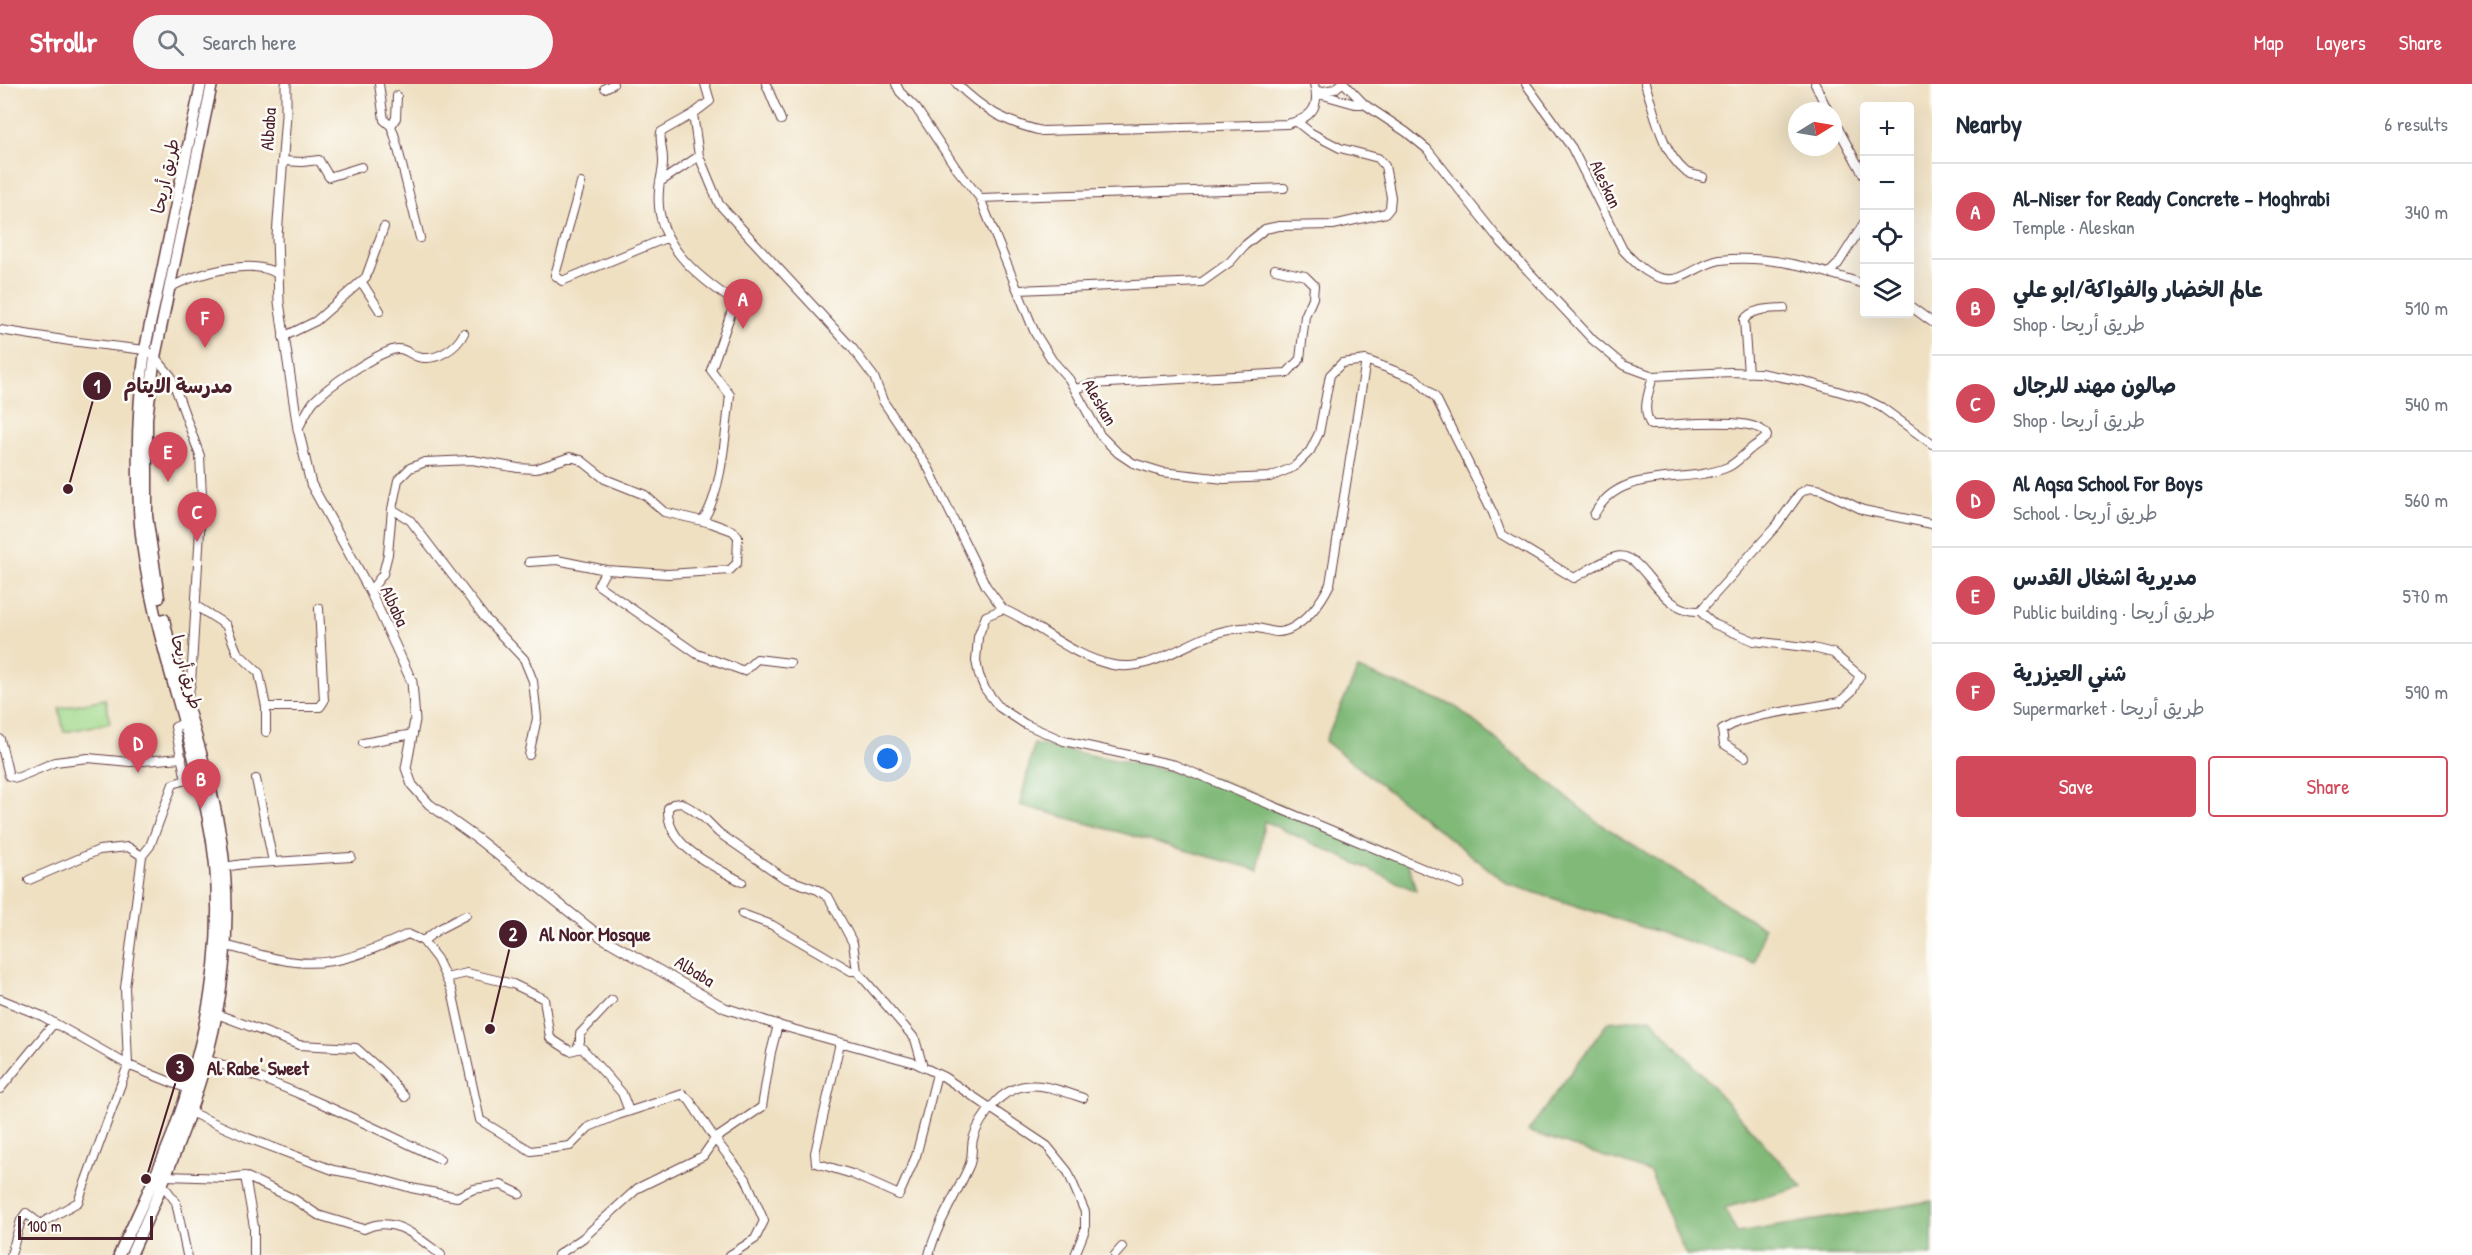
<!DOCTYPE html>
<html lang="en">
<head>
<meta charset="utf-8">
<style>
	body { margin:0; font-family:"Patrick Hand","Playpen Sans Arabic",sans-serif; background:#f6f6f7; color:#1f2937 }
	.controls { position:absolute; right:18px; top:18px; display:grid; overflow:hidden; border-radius:6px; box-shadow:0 6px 24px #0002 }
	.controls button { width:54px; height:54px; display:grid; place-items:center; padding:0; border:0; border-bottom:2px solid #e0e1e3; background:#fff; color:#1f2937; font:30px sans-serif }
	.compass { position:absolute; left:1788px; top:18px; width:54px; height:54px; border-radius:50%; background:#fff; box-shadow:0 6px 24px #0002; rotate:79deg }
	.scale { position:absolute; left:18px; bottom:15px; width:135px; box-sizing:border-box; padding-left:6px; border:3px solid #4a1f2b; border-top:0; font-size:16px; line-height:21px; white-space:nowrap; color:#4a1f2b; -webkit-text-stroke:4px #fdfcf7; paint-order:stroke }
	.you { position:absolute; left:888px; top:675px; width:21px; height:21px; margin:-15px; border:4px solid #fff; border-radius:50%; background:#1a73e8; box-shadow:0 0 0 9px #1a73e833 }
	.badge { display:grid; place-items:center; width:39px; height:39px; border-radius:50%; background:#d1495b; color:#fff; font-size:20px; font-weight:700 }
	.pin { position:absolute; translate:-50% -50px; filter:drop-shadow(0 2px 3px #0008) }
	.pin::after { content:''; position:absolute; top:32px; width:21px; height:18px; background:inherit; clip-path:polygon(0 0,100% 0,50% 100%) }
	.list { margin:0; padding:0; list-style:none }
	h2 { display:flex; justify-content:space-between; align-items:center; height:78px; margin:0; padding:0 24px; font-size:26px }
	h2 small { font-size:20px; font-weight:400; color:#747a83 }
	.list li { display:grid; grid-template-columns:39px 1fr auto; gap:18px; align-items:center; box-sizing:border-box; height:96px; padding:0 24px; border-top:2px solid #e0e1e3 }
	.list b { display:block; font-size:22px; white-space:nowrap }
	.list p { margin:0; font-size:20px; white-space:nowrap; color:#747a83 }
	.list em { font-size:20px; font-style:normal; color:#747a83 }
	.actions { display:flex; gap:12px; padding:18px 24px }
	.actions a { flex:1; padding:14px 0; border:2px solid #d1495b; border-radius:6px; text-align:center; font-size:21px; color:#d1495b }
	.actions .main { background:#d1495b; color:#fff }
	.icon { flex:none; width:33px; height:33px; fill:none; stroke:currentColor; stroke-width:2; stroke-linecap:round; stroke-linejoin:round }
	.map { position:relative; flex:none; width:1932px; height:1171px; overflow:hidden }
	header { display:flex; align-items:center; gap:36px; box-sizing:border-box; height:84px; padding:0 30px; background:#d1495b; color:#fff }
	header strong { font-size:28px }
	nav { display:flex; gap:33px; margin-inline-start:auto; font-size:21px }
	.search { width:420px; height:54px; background:#f6f6f7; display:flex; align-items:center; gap:15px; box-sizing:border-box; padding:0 21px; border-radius:33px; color:#747a83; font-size:22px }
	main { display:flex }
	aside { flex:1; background:#fff }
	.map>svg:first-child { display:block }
	.green { fill:#a0d98c; stroke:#757c5c; stroke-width:1.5 }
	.forest { fill:#80b978; stroke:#656c52; stroke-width:1.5 }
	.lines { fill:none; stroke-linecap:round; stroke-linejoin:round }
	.minor-casing { stroke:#633c42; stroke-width:10 }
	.tertiary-casing { stroke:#633c42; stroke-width:11 }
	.secondary-casing { stroke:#633c42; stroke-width:13 }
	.minor { stroke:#fff; stroke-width:8 }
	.tertiary { stroke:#fff; stroke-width:9 }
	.secondary { stroke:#fff; stroke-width:10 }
	.labels { text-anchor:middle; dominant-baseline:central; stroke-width:5; stroke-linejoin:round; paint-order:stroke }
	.street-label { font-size:18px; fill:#4a1f2b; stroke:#fdfcf7 }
	.leader { fill:none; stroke:#4a1f2b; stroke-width:2 }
	.callout-dot { fill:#4a1f2b; stroke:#fdfcf7; stroke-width:2 }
	.mark-label { font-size:18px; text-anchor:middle; font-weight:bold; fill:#fff }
	.callout-label { font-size:20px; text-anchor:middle; font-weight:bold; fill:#4a1f2b; stroke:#fdfcf7; stroke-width:5; stroke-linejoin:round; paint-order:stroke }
</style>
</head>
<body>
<header>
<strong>Strollr</strong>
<div class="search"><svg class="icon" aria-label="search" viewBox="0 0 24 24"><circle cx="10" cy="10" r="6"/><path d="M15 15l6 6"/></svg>Search here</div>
<nav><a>Map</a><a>Layers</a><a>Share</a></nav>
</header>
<main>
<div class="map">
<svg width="1932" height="1171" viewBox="0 0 1932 1171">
	<rect width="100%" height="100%" fill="#fdfcf7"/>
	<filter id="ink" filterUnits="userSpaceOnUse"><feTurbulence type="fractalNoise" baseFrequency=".0167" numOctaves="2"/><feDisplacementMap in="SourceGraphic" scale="12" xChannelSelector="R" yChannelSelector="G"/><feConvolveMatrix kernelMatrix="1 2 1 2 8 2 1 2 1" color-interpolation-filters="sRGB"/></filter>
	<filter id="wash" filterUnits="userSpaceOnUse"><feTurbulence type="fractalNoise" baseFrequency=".008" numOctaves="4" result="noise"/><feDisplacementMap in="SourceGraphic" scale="24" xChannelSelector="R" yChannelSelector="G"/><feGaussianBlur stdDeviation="1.35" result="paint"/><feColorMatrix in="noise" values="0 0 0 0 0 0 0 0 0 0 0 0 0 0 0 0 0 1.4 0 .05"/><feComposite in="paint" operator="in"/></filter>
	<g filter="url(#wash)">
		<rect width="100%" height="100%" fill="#efe0c2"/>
		<path class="green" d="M105 615 110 639 64 648 59 624Z"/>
		<path class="forest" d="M1358 585 1455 622 1596 737 1764 844 1755 879 1508 800 1325 657Z
			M1034 660 1218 696 1407 775 1416 807 1264 737 1258 786 1020 721Z
			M1651 934 1803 1103 1724 1124 1737 1149 1932 1117V1171H1686L1650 1088 1528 1047 1608 938Z"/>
	</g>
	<g filter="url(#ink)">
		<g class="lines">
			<g class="minor-casing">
				<path id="minor" d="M379 0 384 36 391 42 395 53 420 154
					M766 0 781 36
					M896 0 900 8 916 24 956 84 980 114 1035 249 1052 276 1069 295 1100 351 1118 369 1133 379 1162 388 1224 395 1270 393 1294 383 1310 367 1319 349 1330 291 1342 279 1366 276 1416 295 1436 314 1493 429 1501 450 1574 494C1587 487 1601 477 1615 473 1644 464 1657 530 1700 527L1777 441 1800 409 1809 404 1822 406 1863 426 1932 440
					M957 0C983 26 1007 39 1042 47L1287 40C1310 35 1321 24 1314 0
					M1345 0 1364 20 1406 48 1427 65 1501 158 1593 256 1623 281 1653 292 1730 288 1760 289 1803 297 1865 315 1881 323 1932 360
					M1526 0 1572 64 1623 166C1636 180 1652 197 1673 195 1687 194 1702 179 1720 176 1770 170 1817 185 1864 200
					M1645 0C1655 28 1661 67 1685 87 1689 91 1697 91 1703 93
					M1815 0 1828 27
					M605 4 613 0
					M1317 8 1335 5 1341 0
					M1316 9 1355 20H1364
					M693 30 699 72 719 120 853 265 874 293 883 317 929 385 986 502 1003 525
					M1833 35 1864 92
					M391 42 396 34 397 12
					M282 77 302 78 319 76 329 93 361 83
					M660 98 699 72
					M581 99 555 191 562 197 666 154
					M980 114 1284 104
					M1829 189 1838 180 1864 139
					M361 197 380 227
					M169 204C195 190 251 173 278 190
					M1019 206 1202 198 1230 178 1244 162 1265 145 1279 142 1333 141 1386 129 1390 124 1391 113 1385 82 1378 74 1340 64 1311 49 1297 38
					M1910 222 1932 238
					M0 246 70 257 145 266 155 273 171 292 200 372 202 412 191 599 188 612 185 614
					M283 253 316 237 366 193 384 143
					M1366 276 1330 500C1321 518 1310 534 1292 544 1276 552 1272 546 1257 544 1249 543 1237 544 1229 546 1190 553 1154 589 1113 581 1072 573 1040 541 1003 525L986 532 978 553 976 577 979 591 985 605 999 623 1025 640 1064 657 1175 681 1460 800
					M1748 289 1744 236C1752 224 1770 225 1784 224
					M1076 305 1091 300 1287 289 1300 275 1305 232 1313 214 1314 201 1305 192 1275 185
					M298 345C303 336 308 324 314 317 330 301 371 273 392 266 403 262 409 270 418 273 436 278 457 264 464 249
					M392 425 410 436 485 534 524 575 533 597 537 634 529 671
					M1594 431C1620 380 1684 402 1728 383 1738 378 1744 370 1753 363 1758 359 1763 357 1767 352 1759 330 1673 342 1651 341 1641 325 1649 309 1653 292
					M702 437C722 412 726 344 730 311L711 286 735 218C696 192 654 158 659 107 659 98 663 88 663 79 664 68 659 58 661 48L693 30 710 17 705 0
					M529 478 557 476 606 486
					M370 507 383 490 388 470 392 425 398 396 410 384 425 378 472 376 518 384 535 385 570 373 581 376 605 395 645 411 664 428 711 439 733 447 738 453 737 479 730 486 668 490 606 486 598 501 697 570 744 587 757 575 790 579
					M196 522 226 541 237 568 259 589 266 623H320L324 617 319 524
					M1700 527 1714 540 1754 557 1813 564 1833 569 1860 592 1852 607 1840 618 1764 631 1737 638 1722 646 1724 660 1745 673
					M266 623V648
					M184 639 175 643 186 696 173 700 150 762 142 772 125 904 128 981 188 1005
					M0 655 9 692 17 694 55 678 88 674 130 678 182 674
					M363 659 413 650
					M256 695 273 778
					M224 783 243 780 351 773
					M29 796 99 766 128 763 142 772
					M742 798C714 782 666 763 668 724L673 720 681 719 690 724 704 734 719 749 784 794 818 806 829 814 853 859 857 887 915 955 923 983
					M742 830 772 841 851 887H857
					M423 857 439 845 466 831
					M223 861C247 866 272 876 296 878 336 883 373 866 408 850L423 857 437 875 452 907 480 1036 531 1067 570 1062 589 1043 618 1031 683 1010 690 1017 715 1055 762 1023 771 968 778 941 915 979 944 993 1047 1062 1068 1088 1085 1128V1146L1075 1171
					M446 894 467 889 513 900 544 915 550 954 570 967 582 964 622 1009 629 1027
					M0 915 42 932 128 981 78 1118 40 1140 26 1129 21 1136 11 1171
					M217 930 299 961 356 964 385 990 405 1013
					M840 959 815 1069 816 1079 852 1090 899 1111 916 1072 937 990
					M577 965 580 957V950L612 916
					M208 976C288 1001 364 1039 440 1075
					M0 1005 54 939
					M192 1029 248 1054 333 1086 376 1094 411 1104 457 1113 474 1105 501 1101 520 1110
					M166 1092 227 1094 245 1092 294 1115 318 1131 364 1145C394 1130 417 1153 441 1171
					M245 1092 254 1143V1171
					M163 1101 176 1118 187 1171
					M558 1171 583 1154 638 1104 703 1072 715 1055 746 1095 764 1137 755 1155 730 1171
					M929 1171C937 1139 956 1112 969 1082 973 1074 971 1064 973 1055 977 1042 985 1030 994 1020 1020 990 1051 1003 1083 1014
					M1115 1171 1122 1163"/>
			</g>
			<g class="tertiary-casing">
				<path id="tertiary" d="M286 0V31L277 152 279 218 298 345 311 400 370 507 412 598 415 636 406 684 412 701 429 720 479 756 601 853 725 924 778 941"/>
			</g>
			<g class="secondary-casing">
				<path id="secondary" d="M159 514 147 432V334L155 273 212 0
					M119 1171C137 1131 157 1091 173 1049 210 949 230 841 208 735 189 637 149 542 140 441 136 383 137 324 145 266 150 237 158 207 164 177 176 118 189 59 201 0
					M131 1171C193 1036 244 907 221 755 209 680 180 609 164 535"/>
			</g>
			<use href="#minor" class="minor"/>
			<use href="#tertiary" class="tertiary"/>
			<use href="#secondary" class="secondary"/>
		</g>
	</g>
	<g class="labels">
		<g class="street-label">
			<text transform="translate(268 45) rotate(-86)">Albaba</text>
			<text transform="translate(165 92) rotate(-78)">طريق أريحا</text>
			<text transform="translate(1606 100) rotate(65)">Aleskan</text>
			<text transform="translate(1100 318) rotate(60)">Aleskan</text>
			<text transform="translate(395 522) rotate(65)">Albaba</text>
			<text transform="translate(187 588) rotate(75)">طريق أريحا</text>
			<text transform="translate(695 887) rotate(31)">Albaba</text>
		</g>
	</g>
	<path class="leader" d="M68 405L97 302M490 945L513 850M146 1095L180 984"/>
	<g class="callout-dot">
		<circle cx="68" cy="405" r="6"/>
		<circle cx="490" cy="945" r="6"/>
		<circle cx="146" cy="1095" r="6"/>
		<circle cx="97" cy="302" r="15"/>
		<circle cx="513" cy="850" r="15"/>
		<circle cx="180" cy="984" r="15"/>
	</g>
	<g class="mark-label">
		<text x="97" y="309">1</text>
		<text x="513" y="857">2</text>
		<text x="180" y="990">3</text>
	</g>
	<g class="callout-label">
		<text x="178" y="309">مدرسة الايتام</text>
		<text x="595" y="857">Al Noor Mosque</text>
		<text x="258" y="991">Al Rabe' Sweet</text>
	</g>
</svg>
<div class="controls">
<button>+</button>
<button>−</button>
<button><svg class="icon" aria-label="locate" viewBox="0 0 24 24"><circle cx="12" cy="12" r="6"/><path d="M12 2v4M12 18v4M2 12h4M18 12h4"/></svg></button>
<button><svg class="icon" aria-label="layers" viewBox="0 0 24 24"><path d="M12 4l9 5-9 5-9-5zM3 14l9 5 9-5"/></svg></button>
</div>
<svg class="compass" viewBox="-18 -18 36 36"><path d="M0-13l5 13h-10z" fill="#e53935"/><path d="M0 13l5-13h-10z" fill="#747a83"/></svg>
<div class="scale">100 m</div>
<div class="you"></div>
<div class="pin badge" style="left:743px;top:245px">A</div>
<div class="pin badge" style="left:201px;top:725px">B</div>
<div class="pin badge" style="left:197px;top:458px">C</div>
<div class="pin badge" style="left:138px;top:689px">D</div>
<div class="pin badge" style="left:168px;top:398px">E</div>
<div class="pin badge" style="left:205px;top:264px">F</div>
</div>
<aside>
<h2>Nearby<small>6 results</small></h2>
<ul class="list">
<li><span class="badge">A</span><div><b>Al-Niser for Ready Concrete - Moghrabi</b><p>Temple · Aleskan</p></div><em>340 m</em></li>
<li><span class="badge">B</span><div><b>عالم الخضار والفواكة/ابو علي</b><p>Shop · طريق أريحا</p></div><em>510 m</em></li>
<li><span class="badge">C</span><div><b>صالون مهند للرجال</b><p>Shop · طريق أريحا</p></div><em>540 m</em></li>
<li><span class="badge">D</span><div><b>Al Aqsa School For Boys</b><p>School · طريق أريحا</p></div><em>560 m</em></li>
<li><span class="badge">E</span><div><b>مديرية اشغال القدس</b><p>Public building · طريق أريحا</p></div><em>570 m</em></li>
<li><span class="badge">F</span><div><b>شني العيزرية</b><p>Supermarket · طريق أريحا</p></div><em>590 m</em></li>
</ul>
<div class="actions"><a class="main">Save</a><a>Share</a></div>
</aside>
</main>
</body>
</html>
